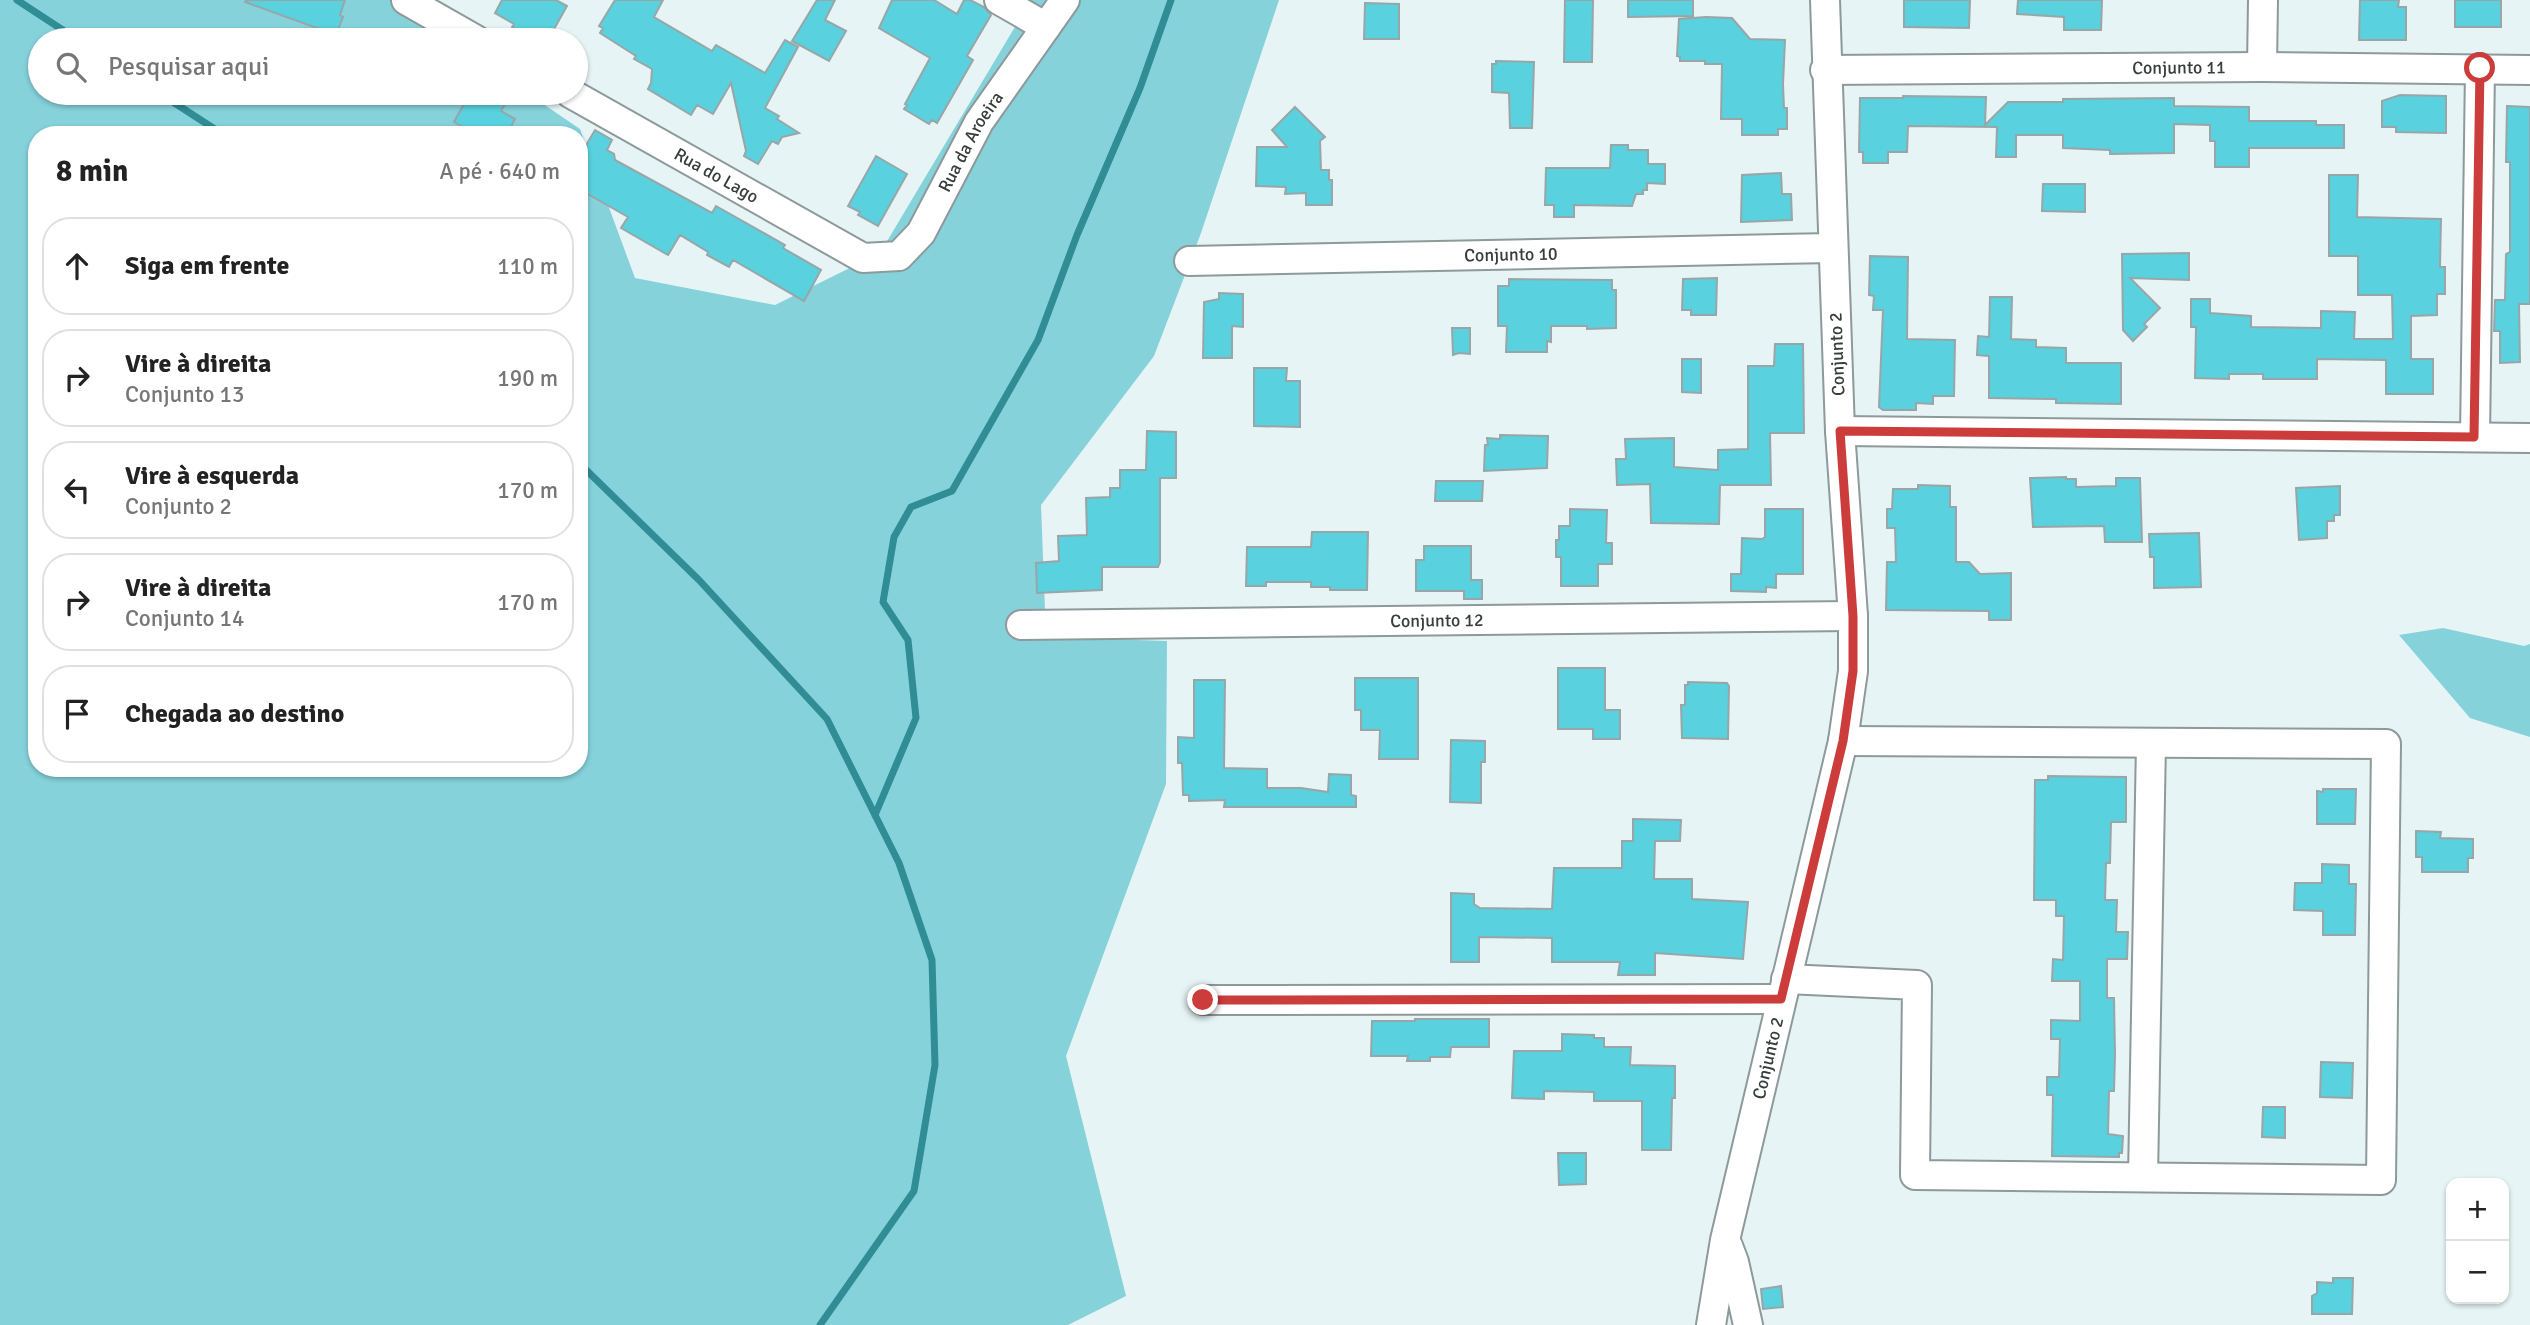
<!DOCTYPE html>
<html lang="pt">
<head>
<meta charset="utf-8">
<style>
	body { margin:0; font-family:Signika,sans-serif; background:#f2f2f2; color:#222 }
	.controls { position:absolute; right:21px; bottom:21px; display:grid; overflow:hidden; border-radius:14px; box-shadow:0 2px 5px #0004 }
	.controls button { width:63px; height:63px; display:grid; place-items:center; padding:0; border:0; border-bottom:2px solid #e0e0e0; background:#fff; color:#222; font:35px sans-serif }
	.stop { position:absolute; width:21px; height:21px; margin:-16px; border:5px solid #cb3c3b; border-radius:50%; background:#fff }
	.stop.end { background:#cb3c3b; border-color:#fff; box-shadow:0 2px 7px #0008 }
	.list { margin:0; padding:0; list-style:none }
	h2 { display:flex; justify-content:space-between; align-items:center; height:91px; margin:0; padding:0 28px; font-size:30px }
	h2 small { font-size:23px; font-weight:400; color:#767676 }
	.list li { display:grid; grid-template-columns:46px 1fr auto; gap:21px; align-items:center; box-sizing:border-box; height:98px; margin:0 14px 14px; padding:0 14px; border:2px solid #e0e0e0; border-radius:28px }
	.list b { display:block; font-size:26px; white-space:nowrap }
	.list p { margin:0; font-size:23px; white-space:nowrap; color:#767676 }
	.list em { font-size:23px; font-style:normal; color:#767676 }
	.icon { flex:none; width:38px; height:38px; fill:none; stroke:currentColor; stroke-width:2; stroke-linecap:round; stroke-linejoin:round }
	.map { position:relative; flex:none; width:2530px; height:1325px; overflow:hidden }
	.search { position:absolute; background:#fff; box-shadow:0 2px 5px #0004; left:28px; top:28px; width:560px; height:77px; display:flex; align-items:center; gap:18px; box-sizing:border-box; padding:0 24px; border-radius:38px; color:#767676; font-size:26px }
	.panel { position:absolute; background:#fff; box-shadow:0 2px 5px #0004; left:28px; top:126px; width:560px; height:651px; border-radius:28px }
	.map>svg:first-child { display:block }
	.green { fill:#85d2db; fill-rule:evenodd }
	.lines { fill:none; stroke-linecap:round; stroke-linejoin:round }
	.stream { stroke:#308c95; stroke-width:7 }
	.building { fill:#59d1de; stroke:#99a6a7; stroke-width:2 }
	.minor-casing { stroke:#8d999a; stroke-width:32 }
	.minor { stroke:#fff; stroke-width:28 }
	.route { stroke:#cb3c3b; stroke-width:9 }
	.labels { text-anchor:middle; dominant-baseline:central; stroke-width:5; stroke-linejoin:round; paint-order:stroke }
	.street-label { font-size:18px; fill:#373c3c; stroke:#fff }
</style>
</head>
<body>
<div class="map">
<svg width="2530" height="1325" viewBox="0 0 2530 1325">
	<rect width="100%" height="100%" fill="#e6f4f5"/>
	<path class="green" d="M0 0H392L451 40H40V93H527L580 129 635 278 775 305 880 253 1031 0H1279L1201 233 1154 356 1041 505 1046 637 1167 641 1166 784 1066 1056 1126 1296 1068 1325H0ZM37 135H579V768H37Z
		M2443 628 2524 646 2530 644V737L2470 718 2399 635Z"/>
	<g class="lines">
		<path class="stream" d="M17 0 78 40
			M159 93 224 135
			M579 463 699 580 827 719 899 863 932 960 935 1065 914 1191 820 1325
			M875 815 916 718 908 640 883 602 894 537 911 507 952 491 1038 340 1077 235 1140 88 1171 0"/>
	</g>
	<path class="building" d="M246 0H345L340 15 343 17 336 35 245 2Z
		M502 0H556L567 6 548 40H536L512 27 514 24 495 13Z
		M615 0H663L654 17 712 51 716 45 765 73 785 40 798 47 765 108 779 116 777 119 799 133 782 137 778 144 772 141 758 164 744 156 746 151 731 83 713 114 697 105 691 115 648 89 651 83 652 69 634 59 636 56 600 33 603 28 599 26Z
		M817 0H835L825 20 846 31 829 61 792 41Z
		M892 0H934L957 14 964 0H970L984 7 991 15 967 56 973 60 937 123 932 120 929 124 904 109 907 105 905 104 930 58 879 28Z
		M1565 0H1593L1592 62H1564Z
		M1628 0H1693V16L1628 17Z
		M1904 0H1970L1969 28 1904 27Z
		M2018 0H2102L2101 30H2064V17L2017 14Z
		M2360 0H2399L2398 7H2406V40H2359Z
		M2455 0H2501V27H2455Z
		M1365 3 1399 4V39H1364Z
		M1706 17 1732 18 1750 39 1785 40 1783 84 1784 108H1787V129H1778V135H1742V119H1721L1722 64H1705V61H1680V57L1677 56 1679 19Z
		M1496 61 1534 62 1532 128H1510L1509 93 1492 92V64H1496Z
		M470 93H512L501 111 515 119 507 135H476L454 122Z
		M2400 95 2446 96V133L2396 132V127H2382V101Z
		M1903 96 1986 97 1985 125 2008 102H2063V99L2174 98V106L2249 107V121H2316V125H2344V148H2249V167H2215V141H2210V125L2174 124V153L2110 154V150L2063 148V135H2016V157H1996L1997 127 1908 126 1907 152H1888V163H1863V152H1859L1860 98H1903Z
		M2507 106 2530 107V304H2519L2520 362 2500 363V331H2494L2495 300H2505L2506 254 2510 252V162H2506Z
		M1295 107 1325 137 1320 141 1321 170H1329V180H1332V205H1306V193L1285 194 1286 187 1256 186 1257 147H1287L1272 130Z
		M595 130 612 140 607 150 614 154 615 160 712 213 716 206 785 245 783 248 821 270 804 301 733 260 729 267 707 255 708 252 680 235 668 255 621 228 628 217 579 189V157Z
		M1611 145H1628V150H1648V164H1665V184L1647 183V190H1643V194H1636L1632 206 1574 205V217H1554V205H1545L1546 168H1610Z
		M876 156 907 174 878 226 858 215 860 212 848 206Z
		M1781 173 1782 194H1791L1792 220 1741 222 1742 175Z
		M2329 175H2358L2357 217 2441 219 2440 267H2445V294H2437V315L2411 316V359H2433V394H2386V360L2317 359V379H2263V374H2229V379L2195 378 2196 327H2191V299H2210V313L2251 316V327L2321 328V311L2355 312 2354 339H2393L2392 295H2358V256H2329Z
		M2043 184H2085V212L2042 211Z
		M2189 253V280L2130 278 2160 308 2144 324 2147 327 2133 341 2123 330 2122 254Z
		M1870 256 1908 257 1907 339 1955 340 1954 396H1933V404L1916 403V410H1883L1879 407 1883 310H1873L1874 296 1869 295Z
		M1717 278 1716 315H1691V310H1682L1683 279Z
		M1509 279 1612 280V290H1616V328L1587 329V326H1551V342L1547 341V352H1506L1507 326H1498V286H1509Z
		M1219 293 1243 294V327L1232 326V358H1203L1204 302 1219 299Z
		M1990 297H2012L2011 339 2036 340V347L2066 348V363H2121V404L2056 403V399L1989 398V356L1977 355 1978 336 1989 337Z
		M1452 328H1470V354L1459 353 1453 355Z
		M1775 344H1803L1804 433H1770L1771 485H1720L1719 524 1651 523 1650 484 1617 485 1616 459H1626L1625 439 1674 438V467L1718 470V450L1748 449V366H1774Z
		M1682 359H1701V393L1682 392Z
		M1254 368H1287L1286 381H1300V427L1254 426Z
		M1147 431 1176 432V478H1160V562L1158 567H1102V590L1037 593 1036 563 1059 561 1058 536 1087 535 1086 498 1110 497V488H1120V470H1146Z
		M1500 435 1548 436 1547 468 1484 471 1485 445H1488L1487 438 1500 439Z
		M2066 477V479H2076V487L2116 486V478H2140L2142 542H2105L2104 526 2033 527 2030 478Z
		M1436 481H1483L1482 501H1435Z
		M1918 485 1950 486V507H1956V562H1969L1980 574 2011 573V620H1989V611L1886 610 1887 562H1896L1895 528H1887V509H1892L1893 489H1918Z
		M2340 486V515H2334V521H2327V538L2299 540 2296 488Z
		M1570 509 1607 510 1606 543H1612V564H1598V586H1561V557H1556V540H1559V526H1570Z
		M1765 509H1803V574H1776V588L1766 587V592L1731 591V574H1741L1742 538 1762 539 1765 537Z
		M1312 532H1368L1367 590H1330V587H1311V582H1266V586H1246L1247 547H1311Z
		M2199 533 2201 587 2154 588V557H2150L2149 534Z
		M1424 546H1471V580H1482V599H1464V591H1416V560H1424Z
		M1558 668H1605V710H1620V739H1593V729H1558Z
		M1355 678H1418V759H1379L1380 730H1361V710H1355Z
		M1194 680H1225L1224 768 1267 769V788H1301L1328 792 1329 774 1351 775V795L1356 796V807H1224L1225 800 1189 801V795H1183L1182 763H1178V737L1194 738Z
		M1688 682 1727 683 1729 686 1728 739 1682 738 1681 705H1685V685H1688Z
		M1451 740 1485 741V762H1481V803L1450 802Z
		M2048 776 2126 777V822H2111L2110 863H2106L2105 900H2117L2116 932H2128L2127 959H2107V998H2114L2115 1054 2114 1091H2109L2108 1134 2123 1136 2122 1153H2119V1157L2052 1156 2053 1095H2047V1077H2059L2060 1039H2051V1020L2080 1021V981H2052L2053 959 2063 960 2064 916H2056V900H2034L2035 780H2048Z
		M2323 789H2356L2355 824H2317V791L2323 792Z
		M1633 819 1681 820 1680 841H1655L1654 879H1692V899L1748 902 1743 959 1655 953V975H1618L1620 962H1552V938L1479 937V962H1451V893L1474 894V904L1480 908 1552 909 1554 868H1622V841H1633Z
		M2416 831 2441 832 2440 838 2473 839V858H2468V872H2422V857H2416Z
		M2322 864 2349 865V884H2356L2355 935H2323V911L2294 910 2295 883H2322Z
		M1415 1019H1489V1047H1451L1450 1057H1430V1061H1407L1408 1056H1371L1372 1021H1415Z
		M1562 1034 1594 1035V1038H1604V1047H1631L1630 1065 1675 1066V1098H1672L1671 1150H1642V1101H1594V1092L1544 1091V1099L1512 1098 1514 1051H1562Z
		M2321 1062 2353 1063 2352 1098 2320 1097Z
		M2263 1107H2285V1138L2262 1137Z
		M1558 1153H1586V1184L1559 1185Z
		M2333 1278H2353L2352 1314H2312V1296L2317 1293V1282L2333 1283Z
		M1781 1286 1783 1307 1763 1309 1761 1289Z"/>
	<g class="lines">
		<g class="minor-casing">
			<g id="minor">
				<path d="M406 0 476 40"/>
				<path d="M999 0 1046 27"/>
				<path d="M2262 67 2263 0"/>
				<path id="s1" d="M1825 70 2262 67 2530 70"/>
				<path id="s2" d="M570 93 863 258 899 256 921 233 979 122 1065 0"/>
				<path id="s3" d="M1189 261 1833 248"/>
				<path d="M1840 431 2530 438"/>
				<path d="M2475 437 2480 68"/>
				<path id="s4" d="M1021 625 1853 616"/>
				<path d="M1786 979 1917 985 1915 1175 2381 1180 2386 744 1843 741"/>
				<path d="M1203 1000 1781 999"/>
				<path d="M2143 1177 2151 743"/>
				<path d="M1728 1246 1734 1262 1748 1325"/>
				<path id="s5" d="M1711 1325 1725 1240 1843 741 1853 671V616L1840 431 1825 0"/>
			</g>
		</g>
		<use href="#minor" class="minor"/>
	</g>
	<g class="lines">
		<path class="route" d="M1203 1000 1781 999 1843 741 1853 671V616L1840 431 2474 437 2480 68"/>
	</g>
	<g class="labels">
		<g class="street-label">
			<text stroke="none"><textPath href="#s1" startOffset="354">Conjunto 11</textPath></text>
			<text stroke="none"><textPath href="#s2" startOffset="508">Rua da Aroeira</textPath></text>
			<text stroke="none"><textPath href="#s2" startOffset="168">Rua do Lago</textPath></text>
			<text stroke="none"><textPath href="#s3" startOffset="322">Conjunto 10</textPath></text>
			<text transform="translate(1837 354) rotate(-92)">Conjunto 2</text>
			<text stroke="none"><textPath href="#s4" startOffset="416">Conjunto 12</textPath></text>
			<text stroke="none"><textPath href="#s5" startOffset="273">Conjunto 2</textPath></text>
		</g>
	</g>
</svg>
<div class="controls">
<button>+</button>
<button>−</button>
</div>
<div class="stop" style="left:2480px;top:68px"></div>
<div class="stop end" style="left:1203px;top:1000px"></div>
<div class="search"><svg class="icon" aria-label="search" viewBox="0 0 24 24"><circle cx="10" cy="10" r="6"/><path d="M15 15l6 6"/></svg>Pesquisar aqui</div>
<section class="panel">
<h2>8 min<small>A pé · 640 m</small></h2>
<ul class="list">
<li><svg class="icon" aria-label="ahead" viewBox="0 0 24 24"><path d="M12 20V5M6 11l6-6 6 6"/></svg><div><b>Siga em frente</b></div><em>110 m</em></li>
<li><svg class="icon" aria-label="right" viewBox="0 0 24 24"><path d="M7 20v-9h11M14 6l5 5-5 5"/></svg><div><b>Vire à direita</b><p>Conjunto 13</p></div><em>190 m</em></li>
<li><svg class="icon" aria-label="left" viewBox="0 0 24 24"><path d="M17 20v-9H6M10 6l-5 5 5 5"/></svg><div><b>Vire à esquerda</b><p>Conjunto 2</p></div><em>170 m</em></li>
<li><svg class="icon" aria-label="right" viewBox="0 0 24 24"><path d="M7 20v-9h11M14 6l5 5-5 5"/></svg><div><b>Vire à direita</b><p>Conjunto 14</p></div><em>170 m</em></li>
<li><svg class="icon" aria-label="arrive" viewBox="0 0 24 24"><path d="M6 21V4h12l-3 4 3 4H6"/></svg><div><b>Chegada ao destino</b></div></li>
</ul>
</section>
</div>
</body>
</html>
